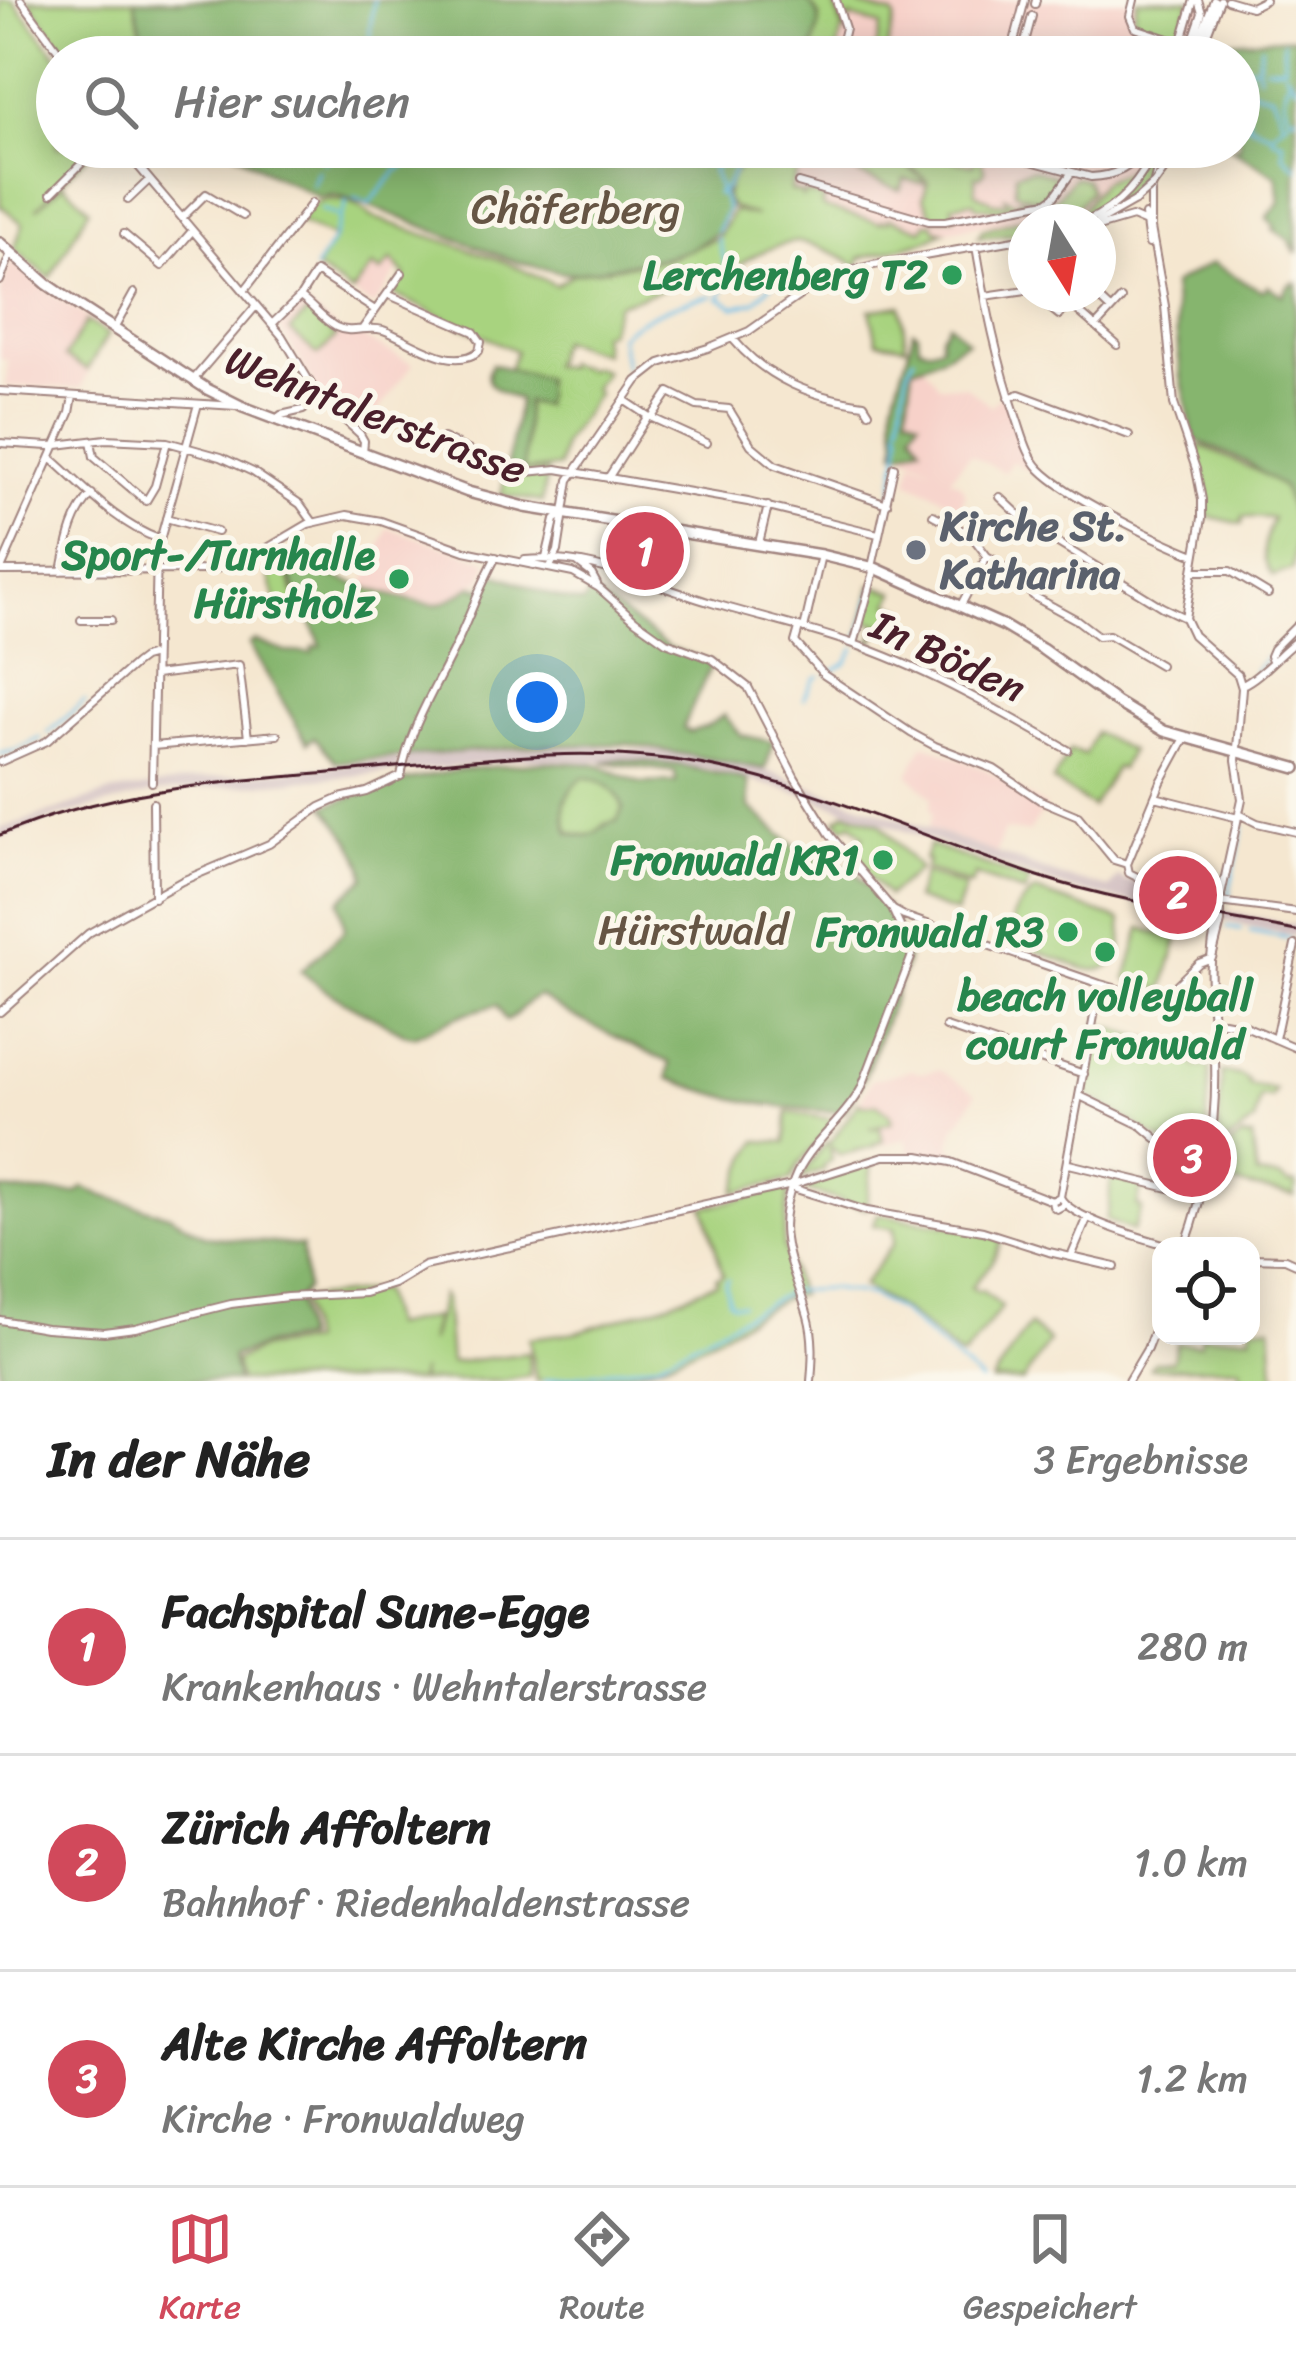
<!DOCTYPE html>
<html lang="de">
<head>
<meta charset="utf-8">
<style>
	body { margin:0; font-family:Sriracha,sans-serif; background:#f2f2f2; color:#222 }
	.controls { position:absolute; right:36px; bottom:36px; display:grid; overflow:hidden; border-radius:24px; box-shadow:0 6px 30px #0003 }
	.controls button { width:108px; height:108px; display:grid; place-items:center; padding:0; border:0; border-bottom:3px solid #e0e0e0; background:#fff; color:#222; font:60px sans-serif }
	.compass { position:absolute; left:1008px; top:204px; width:108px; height:108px; border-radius:50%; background:#fff; box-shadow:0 6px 30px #0003; rotate:169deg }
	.you { position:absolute; left:537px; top:702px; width:42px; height:42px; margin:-30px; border:9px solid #fff; border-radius:50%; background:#1a73e8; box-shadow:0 0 0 18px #1a73e833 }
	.badge { display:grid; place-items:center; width:78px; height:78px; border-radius:50%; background:#d1495b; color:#fff; font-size:39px; font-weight:700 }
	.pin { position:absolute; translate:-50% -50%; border:6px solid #fff; box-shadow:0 3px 12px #0006 }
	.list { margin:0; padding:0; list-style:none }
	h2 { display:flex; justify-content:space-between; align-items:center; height:156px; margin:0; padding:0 48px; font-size:51px }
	h2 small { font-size:39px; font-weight:400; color:#767676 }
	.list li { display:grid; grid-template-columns:78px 1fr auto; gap:36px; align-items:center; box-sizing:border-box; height:216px; padding:0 48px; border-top:3px solid #e0e0e0 }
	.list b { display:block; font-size:45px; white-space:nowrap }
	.list p { margin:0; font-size:39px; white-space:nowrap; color:#767676 }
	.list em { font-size:39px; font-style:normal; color:#767676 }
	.icon { flex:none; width:66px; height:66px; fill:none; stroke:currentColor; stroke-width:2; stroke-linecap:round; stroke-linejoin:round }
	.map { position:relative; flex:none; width:1296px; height:1381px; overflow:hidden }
	.search { position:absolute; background:#fff; box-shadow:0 6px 30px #0003; left:36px; right:36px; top:36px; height:132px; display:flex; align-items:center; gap:30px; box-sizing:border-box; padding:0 42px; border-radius:66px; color:#767676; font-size:45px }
	.sheet { height:804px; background:#fff }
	nav { display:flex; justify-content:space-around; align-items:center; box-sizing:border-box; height:168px; border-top:3px solid #e0e0e0; background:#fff; font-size:33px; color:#767676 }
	nav a { display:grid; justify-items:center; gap:6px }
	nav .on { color:#d1495b }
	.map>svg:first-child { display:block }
	.built { fill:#f7d1c9 }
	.industrial { fill:#d2bfc1 }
	.green { fill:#a8d37f; stroke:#797955; stroke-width:3 }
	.forest { fill:#86b56e; stroke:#686a4c; stroke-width:3; fill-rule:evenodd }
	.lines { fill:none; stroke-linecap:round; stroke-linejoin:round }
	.stream { stroke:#6dc1ea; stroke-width:3 }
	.minor-casing { stroke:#a0837e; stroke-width:10 }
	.major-casing { stroke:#a0837e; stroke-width:14 }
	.minor { stroke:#fff; stroke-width:6 }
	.major { stroke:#fff; stroke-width:9 }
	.rail { stroke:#4a1f2b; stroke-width:3 }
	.minor-bridge-casing { stroke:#a0837e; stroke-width:10; stroke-linecap:butt }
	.minor-bridge { stroke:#fff; stroke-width:6 }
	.leisure-dot { fill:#2e9e5b; stroke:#fbf7ec; stroke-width:4.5 }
	.worship-dot { fill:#6b7280; stroke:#fbf7ec; stroke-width:4.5 }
	.labels { text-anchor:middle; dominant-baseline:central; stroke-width:10; stroke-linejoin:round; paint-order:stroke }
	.park-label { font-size:42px; fill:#654; stroke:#fbf7ec }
	.leisure-label { font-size:42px; font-weight:bold; fill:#27864d; stroke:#fbf7ec; text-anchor:end }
	.street-label { font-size:42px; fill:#4a1f2b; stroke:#fbf7ec }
	.worship-label { font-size:42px; font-weight:bold; fill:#5b616d; stroke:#fbf7ec; text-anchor:start }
</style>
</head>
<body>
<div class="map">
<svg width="1296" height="1381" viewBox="0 0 1296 1381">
	<rect width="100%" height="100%" fill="#fbf7ec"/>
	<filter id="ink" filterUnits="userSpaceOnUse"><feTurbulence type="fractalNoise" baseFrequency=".00833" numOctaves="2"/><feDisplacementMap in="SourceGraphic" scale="24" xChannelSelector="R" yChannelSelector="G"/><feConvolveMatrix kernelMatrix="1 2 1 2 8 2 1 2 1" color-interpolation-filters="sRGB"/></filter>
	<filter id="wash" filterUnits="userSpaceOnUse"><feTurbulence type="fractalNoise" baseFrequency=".004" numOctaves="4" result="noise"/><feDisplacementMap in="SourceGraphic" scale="48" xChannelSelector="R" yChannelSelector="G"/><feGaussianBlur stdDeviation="2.7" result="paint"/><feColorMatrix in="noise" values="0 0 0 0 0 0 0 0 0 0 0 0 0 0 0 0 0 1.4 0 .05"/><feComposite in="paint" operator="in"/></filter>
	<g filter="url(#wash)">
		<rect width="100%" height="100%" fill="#f5e7d0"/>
		<path class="built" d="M833 0H1211L1189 57H836L841 22Z
			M805 147H1154L1080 222H1026V233L990 238 996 222 911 237 785 203Z
			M391 261 399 268 376 304 371 305 352 293 373 265Z
			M14 262 52 294 109 331 81 388 6 386 8 360 0 359V294L10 263Z
			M302 302 344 334 352 332 413 364 363 432 318 391 279 328 280 321 297 303Z
			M920 360 939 385 966 386 991 406 1003 392 1025 454 1038 473 1036 475 1012 461 1004 473 970 454 950 478 962 485 966 494 960 506 908 481 913 460 936 469 902 452 913 367Z
			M388 528 485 560 488 565 480 580 444 601 435 603 396 596 364 585Z
			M924 744 987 770 1046 807 1029 832 1004 831 996 853 928 828 933 814 930 809 932 797 908 774Z
			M911 1070 921 1073 939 1070 976 1093 964 1116 954 1128 951 1143 956 1160 909 1152 906 1139 840 1155 841 1128 848 1121 872 1080Z"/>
		<path class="industrial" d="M576 745 685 754 768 771 1063 877 1109 888 1119 876 1123 880 1217 898 1216 909 1296 925V936L1214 918 1212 923 1199 921V917L1068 889 807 796 709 769 619 758 602 762 521 759 417 771H406L404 766 405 758Z
			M399 759V772L154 793 56 817 0 838V829L108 793 200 779Z"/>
		<path class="green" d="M0 0H13L58 57 57 147H96L36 209 64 184 89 209 50 278 14 249 23 224 0 205Z
			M28 0H134L147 57H134L126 47 110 57H69Z
			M806 0H833L842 28 836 57H811L820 17Z
			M838 0H861L860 6 893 15 895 19 885 55 875 52 881 26 850 17 846 35Z
			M1137 0H1191L1181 34 1170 38 1137 26 1134 16Z
			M789 147H883L922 178 925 184 904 179 900 190 859 175V171L836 165 834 169 828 167 827 171 800 164 790 190 800 193 803 197 805 193 825 199 821 204 824 208 881 223 882 220 888 222 889 218 922 230 926 223H932L936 229 944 231 926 241 860 258 859 264 854 265C845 256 812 243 798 242 785 241 751 255 741 264L618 304 608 332 601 333 603 353 560 340 551 365 565 367 566 363 589 370 592 366 605 371 593 389 598 393 563 444 559 467 524 471 526 401 537 379 509 369 516 351 393 294 405 276 392 260 381 272 373 266 352 293 316 269 334 238 298 222C302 217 308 208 313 205 330 193 359 202 372 217L501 260 556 285 573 274 666 259 718 238 733 211 756 216 733 208 726 200C732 146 763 175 789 147Z
			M944 147 951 148 950 159 973 165 976 155H979L985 171 981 176H975V192L995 203H1007L1005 197 1017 203 1019 198 1030 202 998 210 976 206 974 201 953 205 954 217 934 219 923 198 928 181 904 161 905 158 939 153Z
			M1148 147H1154C1138 180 1113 215 1074 222 1082 211 1095 190 1102 182 1107 178 1114 177 1120 174 1133 169 1140 158 1148 147Z
			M1032 169 1060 178 1041 201 1015 192 1016 173Z
			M1074 177 1086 179 1090 191 1065 222H1026V233L978 237 982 230 1038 214 1043 206 1055 199Z
			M901 305 906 346 877 341 870 310Z
			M309 311 336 337 318 355 290 331Z
			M86 321 108 334 87 370 65 357Z
			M1196 447H1204L1261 473 1284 488 1296 527 1293 569 1273 576C1258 559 1265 536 1273 518L1243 517 1242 524 1207 516V489Z
			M506 471 547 472 542 502 501 495Z
			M287 568 299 611 281 618 269 577 273 572Z
			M872 585 895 592 890 604 903 609 895 629 881 624 871 647 868 644 871 643 877 624 867 620 861 642 858 641Z
			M1095 732 1130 751 1121 769 1116 767 1092 807 1053 781 1070 750 1085 755Z
			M583 777C601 779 618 790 624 808L617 821 604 824C594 838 584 837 569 832 559 808 564 795 583 777Z
			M846 812 880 823 919 869 888 896 847 852 864 836 852 823 843 827 837 819Z
			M929 845 1029 881 1025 893 975 875 971 885 925 869 928 861 924 859Z
			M924 873 965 887 956 913 915 899Z
			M1035 891 1121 920C1120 932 1126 944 1119 956 1114 965 1105 970 1095 970 1083 970 1070 963 1059 959 1037 952 1000 941 1016 911 1020 902 1030 897 1035 891Z
			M1141 928 1178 939 1163 990 1126 979Z
			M1098 1024 1177 1048 1197 1067H1210C1208 1102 1206 1132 1204 1167H1184L1164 1142 1086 1094Z
			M1222 1072 1239 1075 1248 1080V1084L1275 1090 1271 1098 1260 1097 1254 1122 1217 1150Z
			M859 1102 862 1105 877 1104 890 1114 892 1122 870 1128H880L883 1141 874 1144V1146L840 1155 830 1146 832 1160 824 1165V1170L799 1179 827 1142 830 1143Z
			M788 1112 837 1120 799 1164 791 1180 735 1192 747 1159 758 1141 786 1142Z
			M1243 1136 1244 1138 1252 1137 1257 1175 1280 1178 1288 1184H1296L1294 1196 1212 1179 1218 1167 1215 1158Z
			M872 1162 866 1209 800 1188 799 1187Z
			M1111 1176 1142 1184 1137 1206 1142 1208 1133 1231 1106 1220 1109 1206Z
			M786 1189 789 1191 783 1244 799 1295 785 1298C747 1318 708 1344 667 1361 628 1377 578 1381 536 1381L529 1338 577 1332 666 1304 717 1282 716 1278 723 1275 704 1207Z
			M878 1214 974 1230 1002 1240 992 1263 971 1287 978 1292 981 1290 1002 1307 964 1356 960 1357 910 1315 862 1286 894 1243V1229L873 1225Z
			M381 1290 391 1326 435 1317 429 1342 438 1316 441 1295 445 1299 450 1363 528 1353 530 1376 501 1381H420L421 1370 418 1381H239L235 1361 263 1348 309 1342 301 1299Z
			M1029 1325 1049 1341 1023 1381H992Z
			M1251 1326H1271L1274 1372 1280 1381H1241L1240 1367 1150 1368 1154 1362 1173 1361 1176 1343 1200 1344 1202 1336H1251Z"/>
		<path class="forest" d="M134 0H806C831 23 814 29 811 57H148Z
			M1296 37V254L1289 240 1273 229 1275 226 1267 218 1280 202 1277 176 1229 147H1239V57H1224L1231 41Z
			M227 147H787C771 164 753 154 739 166 731 172 728 186 724 194L729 208 717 233 689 250 666 257 579 273H562L517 262 370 206 334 195 319 197 267 172Z
			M1212 263 1260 290H1265L1268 286 1283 295 1289 285 1296 282V527L1283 488 1248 463 1194 439 1181 377 1172 285Z
			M949 323 967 341C950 351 931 363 913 367L907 413 919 419 912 430 922 445 902 452 896 451C899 431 891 415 894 400 899 376 910 354 913 330L918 333 919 346 929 349 941 345V335Z
			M492 364 546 379 543 406 526 402 524 471 507 465 519 400C503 394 477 385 492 364Z
			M301 565C326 574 417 608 438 604 449 602 462 592 472 586L483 589 495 574C525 583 552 599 583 603L591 591 668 647 712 663 683 728 690 732 708 726 724 715 741 735 774 742 765 769 627 744 536 746 336 762 314 737 307 743 249 644 255 641 286 652 313 653V647L321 646 312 624 302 613 290 571Z
			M619 759 678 765 748 780 749 807C783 835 805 865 851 867L891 913 906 943 907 954 906 965 865 1076 844 1112C784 1110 723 1100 668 1078L670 1063 568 1014 539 996C524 1001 519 1015 506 1021L497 1005 466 1013 414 1036 407 1035C372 1015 331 998 301 971L345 930 339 901 365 877C362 850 341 828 325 806L394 783 459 770 543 762 595 764 640 783 676 782 675 772 603 762ZM583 777C601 779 618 790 623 808L617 821C592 825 602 842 569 833 561 806 561 798 583 777Z
			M83 1187 97 1194 169 1215 206 1236 302 1246 306 1289 297 1298 303 1339 269 1344 232 1357 237 1381H0V1189C20 1194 54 1192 77 1193Z"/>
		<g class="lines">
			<path class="stream" d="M372 57 370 30 374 0
				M1265 67 1284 66V41
				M1239 68 1255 66
				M1285 71 1296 86
				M1248 73 1249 80
				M1239 76 1241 84
				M1259 76 1257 66 1261 46
				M1288 80C1283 92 1281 106 1291 116
				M1243 88 1272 95 1283 121
				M1242 90 1249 124
				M1296 115 1291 116 1272 133 1273 139 1283 142V155L1296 167
				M1239 120 1270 133
				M324 163 336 147
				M312 185 318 171
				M717 193 719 188 712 170 724 160
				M718 193 725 189 734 170
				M716 194 722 195 727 209 717 232
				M354 199 363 201
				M366 203 369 204 397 171 419 157
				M341 216 347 201
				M718 238C724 262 733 275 719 299
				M315 269 333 240 340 217 321 209
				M721 298 734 307 754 302 776 280H783
				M625 367 620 336C638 317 688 299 713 296
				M900 423C904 402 902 378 914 357
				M892 499 901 434 899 427
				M858 641 874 588
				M1273 653 1296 636
				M1255 671 1267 657
				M828 674 847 662 855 648
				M804 699 814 679 819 676
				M48 733 85 701
				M0 754 17 750 41 738
				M1228 898 1243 827
				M1228 927 1241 929
				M1250 931 1289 938
				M728 1279 725 1283 729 1301 733 1304H742
				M544 1381 656 1363 790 1291 831 1289 870 1295 902 1313 981 1381"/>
		</g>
	</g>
	<g filter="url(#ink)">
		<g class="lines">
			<g class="minor-casing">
				<path id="minor" d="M21 0 63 57
					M836 0 845 28 838 57
					M1134 0 1130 16 1135 28 1181 43
					M1227 0 1251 7 1265 0
					M1035 4 1036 0
					M1010 57 1025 0
					M1021 57 1032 16
					M1177 57 1194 0
					M1187 57 1202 13 1198 0
					M1192 57 1214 0
					M1198 57 1220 0
					M122 147 282 336 319 397 360 434 364 441 363 452
					M978 147 1091 177C1115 176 1132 168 1145 147
					M1163 147 1151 193V228L1165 306 1174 404 1196 469 1202 500V518L1185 618 1193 635 1238 675 1242 688 1236 760 1242 799 1221 895V922L1212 958
					M1164 170 1173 147
					M798 183 929 221H945L1047 202 1054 197 1072 172
					M51 194 98 147
					M128 200 149 180
					M1145 215 1149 244
					M182 218 206 194 243 216
					M1085 222C1120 206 1141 182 1156 147
					M1098 222 1135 201
					M1098 227 1132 217 1146 223
					M124 234 162 266 192 231
					M976 246C986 305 997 362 1017 419 1023 436 1027 455 1040 469 1066 496 1159 541 1195 555
					M0 281 11 253
					M244 291 312 203
					M1033 294 1059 315 1081 294
					M1094 294 1111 310
					M985 296 1026 290
					M300 297 316 272 375 310
					M1071 305 1117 345
					M272 324 300 297C313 306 322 319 336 327 352 335 366 325 383 330 410 339 451 373 479 351L481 342 474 332 387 294
					M1096 326 1121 299
					M363 328 402 273
					M114 329 134 293
					M733 339C767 380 812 397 864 404L869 412
					M193 380 256 306
					M0 391 236 406
					M1009 398 1019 394 1129 435
					M624 400 648 416 707 443
					M652 417 669 392 697 406 729 409 751 445 775 465 887 504
					M276 419 281 415 303 410 319 397
					M443 438 516 473 557 469 748 502 878 534
					M91 441 94 457 146 501 155 486 167 442
					M0 443 49 446 106 439 167 442 221 457 253 472 300 504 313 522
					M53 460C85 488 118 525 159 539
					M608 478 648 416
					M1000 497 1032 527 1162 607 1185 618
					M933 515 971 535 987 556 996 561 1035 597 1077 620 1098 636 1109 635 1160 665
					M166 518 217 532
					M759 543 768 506
					M546 558 555 520 561 515
					M525 560C592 554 649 585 712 603 762 618 813 629 862 647 934 673 1002 712 1068 750
					M578 563 591 573 597 584
					M550 567 558 551 569 480 637 381 660 363 708 348 749 331 812 287 838 274 873 265 1026 238
					M872 567 894 467
					M1 569 70 413 73 396
					M0 571 213 570 252 557 308 524 347 515 381 521 465 551 573 573 599 588 635 620 666 642 712 659 748 687 795 778 831 836 893 910 904 916 1100 984 1150 998 1170 991 1199 963 1212 958
					M62 571C68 541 71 517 92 494
					M1193 571H1230L1268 594
					M961 605 987 556
					M81 620H111
					M799 628 795 642 824 675 911 733 935 746 994 769 1040 800 1078 816 1114 860 1127 864 1129 873 1141 879 1220 895
					M804 629 821 555
					M854 644 875 568
					M1272 660 1270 656 1273 649 1296 626
					M155 675 239 665 248 738
					M1242 685C1259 678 1279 654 1296 641
					M153 746 277 735
					M0 762 47 741 135 664 143 658 154 655
					M152 782 157 551 198 404
					M1155 797 1238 818
					M153 803 154 898
					M1239 814 1257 823 1296 832
					M1127 864 1161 782 1185 738
					M1220 902 1296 912
					M0 1012 89 933 182 881 269 844 320 807 340 798 367 792 401 776C409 728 435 689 456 645 470 615 480 586 496 557
					M1213 1020 1245 1026 1296 1048
					M946 1027 1084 1074
					M1275 1039 1295 945
					M1080 1096 1142 1126 1161 1142 1177 1163 1206 1182
					M1069 1164 1177 1190 1182 1188 1186 1172
					M792 1185 796 1189 867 1211 983 1231 1049 1252 1115 1267
					M1060 1197 1100 984
					M1064 1205 1057 1209 1053 1206 1052 1201 1060 1197C1071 1219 1143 1238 1170 1246
					M1185 1246C1207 1186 1217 1124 1215 1060 1214 1013 1204 964 1218 919
					M1071 1257 1088 1217
					M1251 1258 1285 1259 1296 1264
					M1251 1301 1254 1306
					M0 1320 46 1328 104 1332 135 1328 231 1304 287 1297 365 1293 394 1284 424 1266 792 1185 884 1156H919L951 1162 1052 1201
					M811 1381C813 1359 814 1337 808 1316 793 1264 771 1236 794 1180 807 1145 843 1122 861 1089L911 958 912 952 893 911
					M1128 1381 1147 1349 1161 1313"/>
			</g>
			<g class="major-casing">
				<path id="major" d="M0 243 47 284 79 306 207 389 243 407 468 492 525 507 821 555 875 568 1002 625 1042 649 1116 702 1164 731 1296 768"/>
			</g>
			<use href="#minor" class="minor"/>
			<use href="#major" class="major"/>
			<path class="rail" d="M0 835C117 785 241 781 366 770 484 759 602 742 719 768 828 791 932 841 1038 876 1121 903 1210 914 1296 931"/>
			<g class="minor-bridge-casing">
				<path id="minor-bridge" d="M1135 201 1154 184 1164 170"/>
			</g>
			<use href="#minor-bridge" class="minor-bridge"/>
		</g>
	</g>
	<g class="leisure-dot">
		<circle cx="952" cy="275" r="12"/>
		<circle cx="399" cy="579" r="12"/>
		<circle cx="883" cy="860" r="12"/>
		<circle cx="1068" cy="932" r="12"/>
		<circle cx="1105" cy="952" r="12"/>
	</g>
	<circle class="worship-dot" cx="916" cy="550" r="12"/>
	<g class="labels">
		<g class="park-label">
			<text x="576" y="209">Chäferberg</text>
			<text x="693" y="930">Hürstwald</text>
		</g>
		<g class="leisure-label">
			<text x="928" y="275">Lerchenberg T2</text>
			<text x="375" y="555">Sport-/Turnhalle<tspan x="375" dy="48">Hürstholz</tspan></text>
			<text x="859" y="860">Fronwald KR1</text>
			<text x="1044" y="932">Fronwald R3</text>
			<text x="1105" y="996" text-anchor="middle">beach volleyball<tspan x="1105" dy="48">court Fronwald</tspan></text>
		</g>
		<g class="street-label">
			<text transform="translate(376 415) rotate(21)">Wehntalerstrasse</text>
			<text transform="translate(948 657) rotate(25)">In Böden</text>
		</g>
		<g class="worship-label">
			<text x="940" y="526">Kirche St.<tspan x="940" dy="48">Katharina</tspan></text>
		</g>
	</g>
</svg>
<div class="controls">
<button><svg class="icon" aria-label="locate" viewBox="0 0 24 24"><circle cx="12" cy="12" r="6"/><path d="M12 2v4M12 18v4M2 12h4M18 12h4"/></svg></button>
</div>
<svg class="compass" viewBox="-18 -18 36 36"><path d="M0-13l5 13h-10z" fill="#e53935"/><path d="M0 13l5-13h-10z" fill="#767676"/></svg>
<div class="you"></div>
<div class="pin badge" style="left:645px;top:551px">1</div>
<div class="pin badge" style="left:1178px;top:895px">2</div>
<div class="pin badge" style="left:1192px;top:1158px">3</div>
<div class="search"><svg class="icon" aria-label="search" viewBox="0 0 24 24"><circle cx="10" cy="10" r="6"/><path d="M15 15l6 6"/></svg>Hier suchen</div>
</div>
<section class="sheet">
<h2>In der Nähe<small>3 Ergebnisse</small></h2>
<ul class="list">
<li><span class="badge">1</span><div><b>Fachspital Sune-Egge</b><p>Krankenhaus · Wehntalerstrasse</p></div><em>280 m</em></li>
<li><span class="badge">2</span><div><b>Zürich Affoltern</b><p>Bahnhof · Riedenhaldenstrasse</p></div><em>1.0 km</em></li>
<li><span class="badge">3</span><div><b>Alte Kirche Affoltern</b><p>Kirche · Fronwaldweg</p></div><em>1.2 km</em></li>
</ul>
</section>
<nav>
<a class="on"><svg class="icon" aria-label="map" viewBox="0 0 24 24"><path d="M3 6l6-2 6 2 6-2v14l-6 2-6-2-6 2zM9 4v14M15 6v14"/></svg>Karte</a>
<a><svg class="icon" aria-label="directions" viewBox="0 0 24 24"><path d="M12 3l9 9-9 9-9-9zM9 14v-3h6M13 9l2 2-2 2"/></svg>Route</a>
<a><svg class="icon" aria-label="saved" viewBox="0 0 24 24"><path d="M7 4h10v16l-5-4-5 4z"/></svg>Gespeichert</a>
</nav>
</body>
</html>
